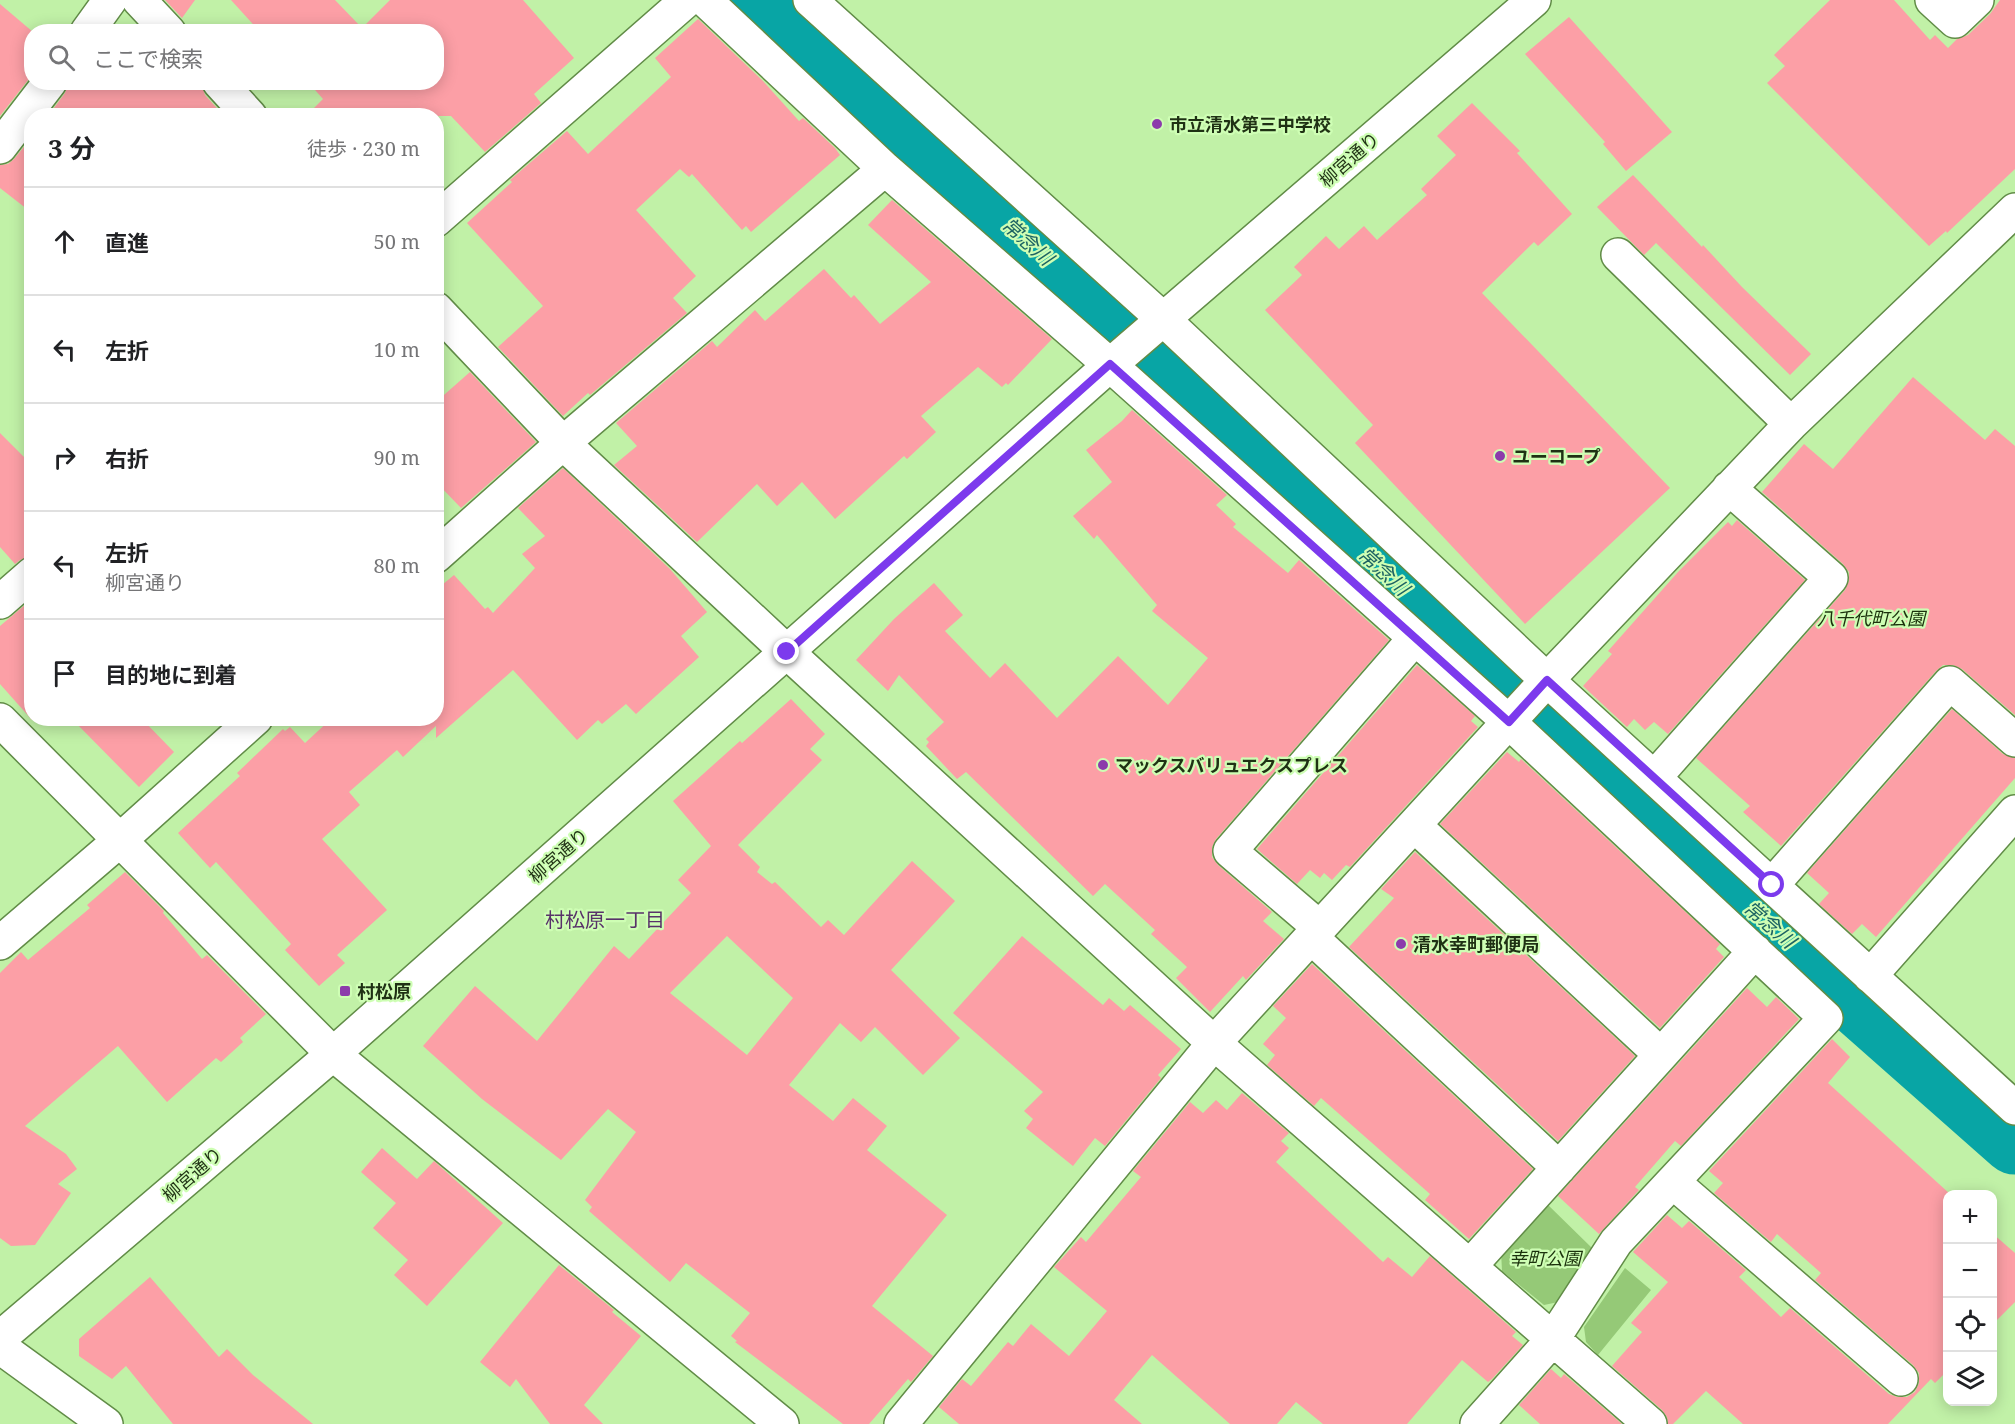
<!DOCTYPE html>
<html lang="ja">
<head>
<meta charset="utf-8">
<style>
	body { margin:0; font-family:"Noto Serif","Noto Sans JP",serif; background:#f2f2f2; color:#202124 }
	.controls { position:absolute; right:18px; bottom:18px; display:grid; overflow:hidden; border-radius:12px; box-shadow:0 3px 15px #0003 }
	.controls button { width:54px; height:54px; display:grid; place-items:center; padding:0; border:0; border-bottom:2px solid #e0e0e0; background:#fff; color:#202124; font:30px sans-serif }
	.stop { position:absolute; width:18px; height:18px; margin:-14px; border:4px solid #7c3aed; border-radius:50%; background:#fff }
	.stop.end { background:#7c3aed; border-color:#fff; box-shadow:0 2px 6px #0008 }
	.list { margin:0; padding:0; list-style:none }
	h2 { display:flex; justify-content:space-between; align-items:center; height:78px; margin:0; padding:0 24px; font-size:26px }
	h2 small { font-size:20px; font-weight:400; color:#757577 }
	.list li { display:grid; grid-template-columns:39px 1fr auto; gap:18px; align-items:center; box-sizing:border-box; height:108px; padding:0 24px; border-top:2px solid #e0e0e0 }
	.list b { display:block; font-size:22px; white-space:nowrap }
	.list p { margin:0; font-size:20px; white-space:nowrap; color:#757577 }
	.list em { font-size:20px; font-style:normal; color:#757577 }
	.icon { flex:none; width:33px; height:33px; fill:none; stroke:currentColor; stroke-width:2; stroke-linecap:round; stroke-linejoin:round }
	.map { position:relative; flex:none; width:2015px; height:1424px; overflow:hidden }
	.search { position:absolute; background:#fff; box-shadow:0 3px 15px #0003; left:24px; top:24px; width:420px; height:66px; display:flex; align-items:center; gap:15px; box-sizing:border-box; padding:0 21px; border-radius:24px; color:#757577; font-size:22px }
	.panel { position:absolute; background:#fff; box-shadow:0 3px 15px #0003; left:24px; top:108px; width:420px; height:618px; border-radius:24px }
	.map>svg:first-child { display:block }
	.green { fill:#95c977 }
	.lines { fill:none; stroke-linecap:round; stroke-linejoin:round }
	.river { stroke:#08a5a5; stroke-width:69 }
	.building { fill:#fc9fa6; fill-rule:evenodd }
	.street-casing { stroke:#618c47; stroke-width:36 }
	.secondary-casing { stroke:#618c47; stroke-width:36 }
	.street { stroke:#fff; stroke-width:33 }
	.secondary { stroke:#fff; stroke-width:33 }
	.route { stroke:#7c3aed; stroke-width:8 }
	.poi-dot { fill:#8c3bab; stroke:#cefeb4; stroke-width:2 }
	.labels { text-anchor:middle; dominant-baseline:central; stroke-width:4.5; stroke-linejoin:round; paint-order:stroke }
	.poi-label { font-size:18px; font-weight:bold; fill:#1f3114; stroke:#cefeb4; text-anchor:start }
	.street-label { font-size:18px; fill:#1f3114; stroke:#cefeb4 }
	.park-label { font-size:18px; font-style:italic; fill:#1b320c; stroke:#cefeb4 }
	.water-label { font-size:20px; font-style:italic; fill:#1d6363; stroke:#cefeb4 }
	.neighbourhood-label { font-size:20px; fill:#583269; stroke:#cefeb4 }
</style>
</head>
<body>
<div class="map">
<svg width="2015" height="1424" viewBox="0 0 2015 1424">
	<rect width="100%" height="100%" fill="#c1f1a7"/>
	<path class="green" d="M1545 1202 1592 1248 1563 1301 1544 1305 1502 1271 1501 1251Z
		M1625 1268 1651 1290 1598 1355 1586 1342 1584 1327Z"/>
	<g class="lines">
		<path class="river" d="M757 0 1278 464 1358 547 1740 897 2015 1140"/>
	</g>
	<path class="building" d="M165 0H195L182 18Z
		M231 0H335L362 28 390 0H523L574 58 534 94 541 103 485 152 451 116H306L323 99 308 82H436V32H260Z
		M1830 0H1894L1930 40 1935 35 1948 48 1957 39 1968 35 1990 14 2000 0H2015V169L1947 233 1946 231 1929 246 1767 83 1785 66 1774 55Z
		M0 4 33 32H32V75L0 116Z
		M1569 17 1672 132 1626 171 1603 144 1605 142 1525 54Z
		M698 19 763 81 799 121 803 118 835 148 840 155 751 232 746 226 742 230 692 174 689 177 680 169 636 210 696 276 673 298 687 313 590 395 588 393 563 416 498 347 543 306 467 223 512 182 510 180 567 131 588 154 671 77 655 58Z
		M68 82H201L205 95 224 116H48L65 93Z
		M1472 103 1520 151 1517 153 1572 214 1538 246 1534 242 1482 293 1670 488 1525 624 1355 443 1373 425 1265 310 1302 275 1294 267 1326 236 1339 249 1364 226 1377 240 1427 195 1421 189 1456 155 1437 136Z
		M32 137V213L0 188V165L8 164 14 159Z
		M1633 175 1702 247 1703 245 1742 287 1811 354 1790 375 1656 243 1644 255 1597 207Z
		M892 200 1052 339 1008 385 1006 383 1002 387 978 367 921 416 936 432 907 459 904 456 835 519 802 482 777 506 757 484 697 542 614 465 637 446 616 423 712 341 717 347 755 310 765 321 824 269 851 298 854 295 880 324 931 282 868 225Z
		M470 372 536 442 461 508 436 482V402Z
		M1913 377 1985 440 1995 429 2015 446V715L1962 669 1953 665H1943L1936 671 1781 846 1743 812 1750 806 1696 758 1845 590 1849 581V572L1843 564 1762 492 1804 444 1833 469Z
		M1132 410 1227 495 1216 505 1236 524 1233 527 1288 573 1299 560 1389 640 1216 839 1212 847V857L1218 865 1272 912 1263 921 1284 939 1246 980 1243 976 1210 1012 1176 978 1187 967 1151 934 1155 930 1105 884 1093 896 966 772 957 779 926 746 929 742 926 739 944 722 899 675 888 691 856 660 894 619 934 583 963 615 945 631 990 678 1005 663 1057 718 1118 656 1168 705 1208 658 1152 611 1157 605 1097 535 1094 539 1073 516 1112 482 1086 450 1122 421Z
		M0 433 32 465V556L20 560 15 564 0 547Z
		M563 468 670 569 707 612 681 636 699 657 636 714 626 704 602 724 598 720 577 740 513 670 436 738V726L403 757 397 750 349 792 360 805 322 839 387 910 337 955 345 963 319 986 285 950 291 944 216 862 210 868 178 833 240 776 237 773 283 729 285 731 290 727 305 743 332 718H436V590L454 575 485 609 488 607 493 613 535 568 522 554 545 536 518 508Z
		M1737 520 1805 580 1668 734 1654 722 1645 730 1634 719 1627 727 1583 686 1612 654 1608 651 1678 572 1728 522 1732 526Z
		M32 599V720L0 684V626Z
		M1417 665 1475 716 1471 721 1478 727 1350 867 1346 865 1332 880 1324 873 1320 878 1310 870 1297 884 1257 849Z
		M791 699 825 734 810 749 822 760 738 845 760 867 757 872 772 884 775 882 821 927 828 920 844 935 912 861 955 901 891 970 960 1038 923 1075 875 1027 861 1042 840 1023 789 1085 833 1121 853 1098 887 1126 867 1150 947 1215 872 1306 933 1356 911 1382 908 1379 869 1424H843L735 1342 737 1341 731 1336 750 1313 686 1263 670 1282 589 1211 592 1207 585 1200 636 1132 608 1109 561 1160 482 1099 423 1046 475 986 537 1041 614 946 629 959 691 893 678 880 711 846 673 801 740 741 742 743ZM727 936 793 998 747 1055 670 993Z
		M1952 709 2003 754 2015 758V778L1876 937 1862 924 1852 934 1819 904 1829 893 1807 873Z
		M71 718H141L174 752 139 787Z
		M1507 752 1519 762 1521 759 1720 944 1716 949 1724 957 1660 1028 1440 824Z
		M1415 852 1635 1056 1558 1141 1349 947 1394 898 1381 889Z
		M125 872 164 911 163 913 202 959 207 955 266 1014 240 1038 243 1042 221 1062 216 1058 167 1102 118 1046 25 1126 66 1154 77 1169 58 1184 71 1193 35 1245 11 1246 0 1238V973L21 952 28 960 90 908 87 905Z
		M1022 936 1103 1005 1109 998 1124 1011 1130 1005 1181 1049 1158 1075 1161 1078 1105 1146 1095 1138 1073 1166 1026 1128 1033 1119 1024 1111 1043 1092 953 1013Z
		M1312 964 1533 1169 1469 1239 1425 1200 1430 1194 1321 1098 1314 1106 1267 1065 1275 1055 1263 1044 1286 1018 1273 1006Z
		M1747 988 1767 1007 1776 997 1799 1019 1681 1146 1675 1141 1635 1187 1639 1190 1599 1234 1558 1196Z
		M1832 1039 1850 1057 1828 1083 1950 1194H1947V1371L1935 1383 1931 1379 1888 1424H1743L1706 1391 1673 1424H1668L1667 1417 1662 1410 1612 1366 1642 1332 1631 1323 1668 1282 1633 1252 1667 1215 1682 1228 1689 1221 1746 1270 1739 1277 1781 1317 1790 1308 1889 1394 1897 1397H1907L1915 1392 1919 1383V1373L1913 1365 1815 1280 1821 1273 1777 1234 1771 1242 1714 1193 1723 1183 1709 1171Z
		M1242 1093 1289 1133 1281 1141 1289 1148 1276 1162 1383 1262 1388 1257 1412 1277 1430 1256 1516 1332 1512 1336 1523 1345 1492 1379 1488 1382 1462 1360 1407 1424H1323L1296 1402 1277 1424H1230L1152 1355 1114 1400 1142 1424H959L939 1407 962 1379 971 1386 1008 1342 1013 1346 1031 1324 1069 1356 1107 1311 1054 1267 1081 1237 1086 1242 1141 1177 1133 1171 1190 1102 1203 1113 1216 1100 1227 1110Z
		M382 1148 417 1179 434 1161 503 1223 427 1306 394 1275 408 1260 373 1228 396 1203 361 1172Z
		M1992 1233 2015 1253V1302L1992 1325Z
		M559 1265 614 1310 612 1312 641 1336 584 1405 603 1424H550L516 1379 510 1387 480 1362Z
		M150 1277 219 1357 227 1349 253 1375 313 1424H173L126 1366 112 1379 79 1356V1339Z
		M1551 1369 1561 1378 1564 1374 1622 1424H1540L1519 1405Z"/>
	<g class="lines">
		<g class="street-casing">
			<path id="street" d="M139 0 169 32
				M705 0 885 169 1110 365 1509 722 1826 1018 1616 1242 1553 1339 1477 1424
				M810 0 1163 319 1547 680 2015 1108
				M1932 0 1955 21 1977 0
				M87 32 110 0
				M219 82 250 116
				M0 147 50 82
				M436 220 687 0
				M1618 255 1791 424
				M436 309 563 443 787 652 1214 1043 1650 1424
				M436 556 563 443 885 169
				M0 602 32 574
				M0 720 333 1054 782 1424
				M1654 778 1831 578 1729 488
				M1414 825 1661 1055
				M1772 885 1950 683 2015 740
				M1320 928 1230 851 1415 638
				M1311 937 1559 1168
				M0 943 119 841 256 718
				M1870 976 2015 812
				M1673 1182 1901 1379
				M1470 1266 1755 951
				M901 1424 1214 1043 1547 680 1791 424 2015 210"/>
		</g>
		<g class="secondary-casing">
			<path id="secondary" d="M0 1338 333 1054 1110 365 1534 0
				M0 1347 106 1424"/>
		</g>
		<use href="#street" class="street"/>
		<use href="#secondary" class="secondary"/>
	</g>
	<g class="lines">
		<path class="route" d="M787 652 1110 364 1509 722 1547 680 1772 885"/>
	</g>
	<g class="poi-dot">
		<circle cx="1157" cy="124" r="6"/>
		<circle cx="1500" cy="456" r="6"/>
		<circle cx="1103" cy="765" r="6"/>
		<circle cx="1401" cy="944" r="6"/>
		<rect x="339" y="985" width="12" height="12" rx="3"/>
	</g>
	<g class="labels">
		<g class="poi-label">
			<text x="1169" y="124">市立清水第三中学校</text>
			<text x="1512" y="456">ユーコープ</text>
			<text x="1115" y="765">マックスバリュエクスプレス</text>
			<text x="1413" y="944">清水幸町郵便局</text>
			<text x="357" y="991">村松原</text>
		</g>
		<g class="street-label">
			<text transform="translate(1349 159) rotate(-41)">柳宮通り</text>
			<text transform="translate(558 855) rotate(-41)">柳宮通り</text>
			<text transform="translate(192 1174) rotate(-41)">柳宮通り</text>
		</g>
		<g class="park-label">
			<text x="1871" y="618">八千代町公園</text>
			<text x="1545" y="1258">幸町公園</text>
		</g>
		<g class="water-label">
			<text transform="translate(1028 241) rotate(42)">常念川</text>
			<text transform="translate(1384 571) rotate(43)">常念川</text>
			<text transform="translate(1770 924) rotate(41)">常念川</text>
		</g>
		<g class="neighbourhood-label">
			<text x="605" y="919">村松原一丁目</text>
		</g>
	</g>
</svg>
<div class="controls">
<button>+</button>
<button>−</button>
<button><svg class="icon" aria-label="locate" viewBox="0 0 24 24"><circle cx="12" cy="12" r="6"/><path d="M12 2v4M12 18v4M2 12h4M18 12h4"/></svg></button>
<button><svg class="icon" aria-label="layers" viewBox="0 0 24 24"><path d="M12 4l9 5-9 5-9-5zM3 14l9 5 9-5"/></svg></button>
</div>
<div class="stop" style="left:1772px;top:885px"></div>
<div class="stop end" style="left:787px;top:652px"></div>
<div class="search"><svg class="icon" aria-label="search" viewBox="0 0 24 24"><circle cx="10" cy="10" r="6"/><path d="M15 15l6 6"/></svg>ここで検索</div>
<section class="panel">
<h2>3 分<small>徒歩 · 230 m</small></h2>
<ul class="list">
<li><svg class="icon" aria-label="ahead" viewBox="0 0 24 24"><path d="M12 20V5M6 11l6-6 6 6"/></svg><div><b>直進</b></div><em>50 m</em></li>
<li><svg class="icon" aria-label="left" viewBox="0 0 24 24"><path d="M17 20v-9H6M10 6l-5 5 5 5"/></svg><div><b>左折</b></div><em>10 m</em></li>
<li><svg class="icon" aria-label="right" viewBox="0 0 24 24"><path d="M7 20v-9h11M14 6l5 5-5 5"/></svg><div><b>右折</b></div><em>90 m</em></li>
<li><svg class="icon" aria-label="left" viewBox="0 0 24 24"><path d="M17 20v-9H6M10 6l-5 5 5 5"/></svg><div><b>左折</b><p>柳宮通り</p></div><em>80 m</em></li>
<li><svg class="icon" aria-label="arrive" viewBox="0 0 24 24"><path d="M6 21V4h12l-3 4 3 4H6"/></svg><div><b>目的地に到着</b></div></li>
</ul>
</section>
</div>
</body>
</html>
